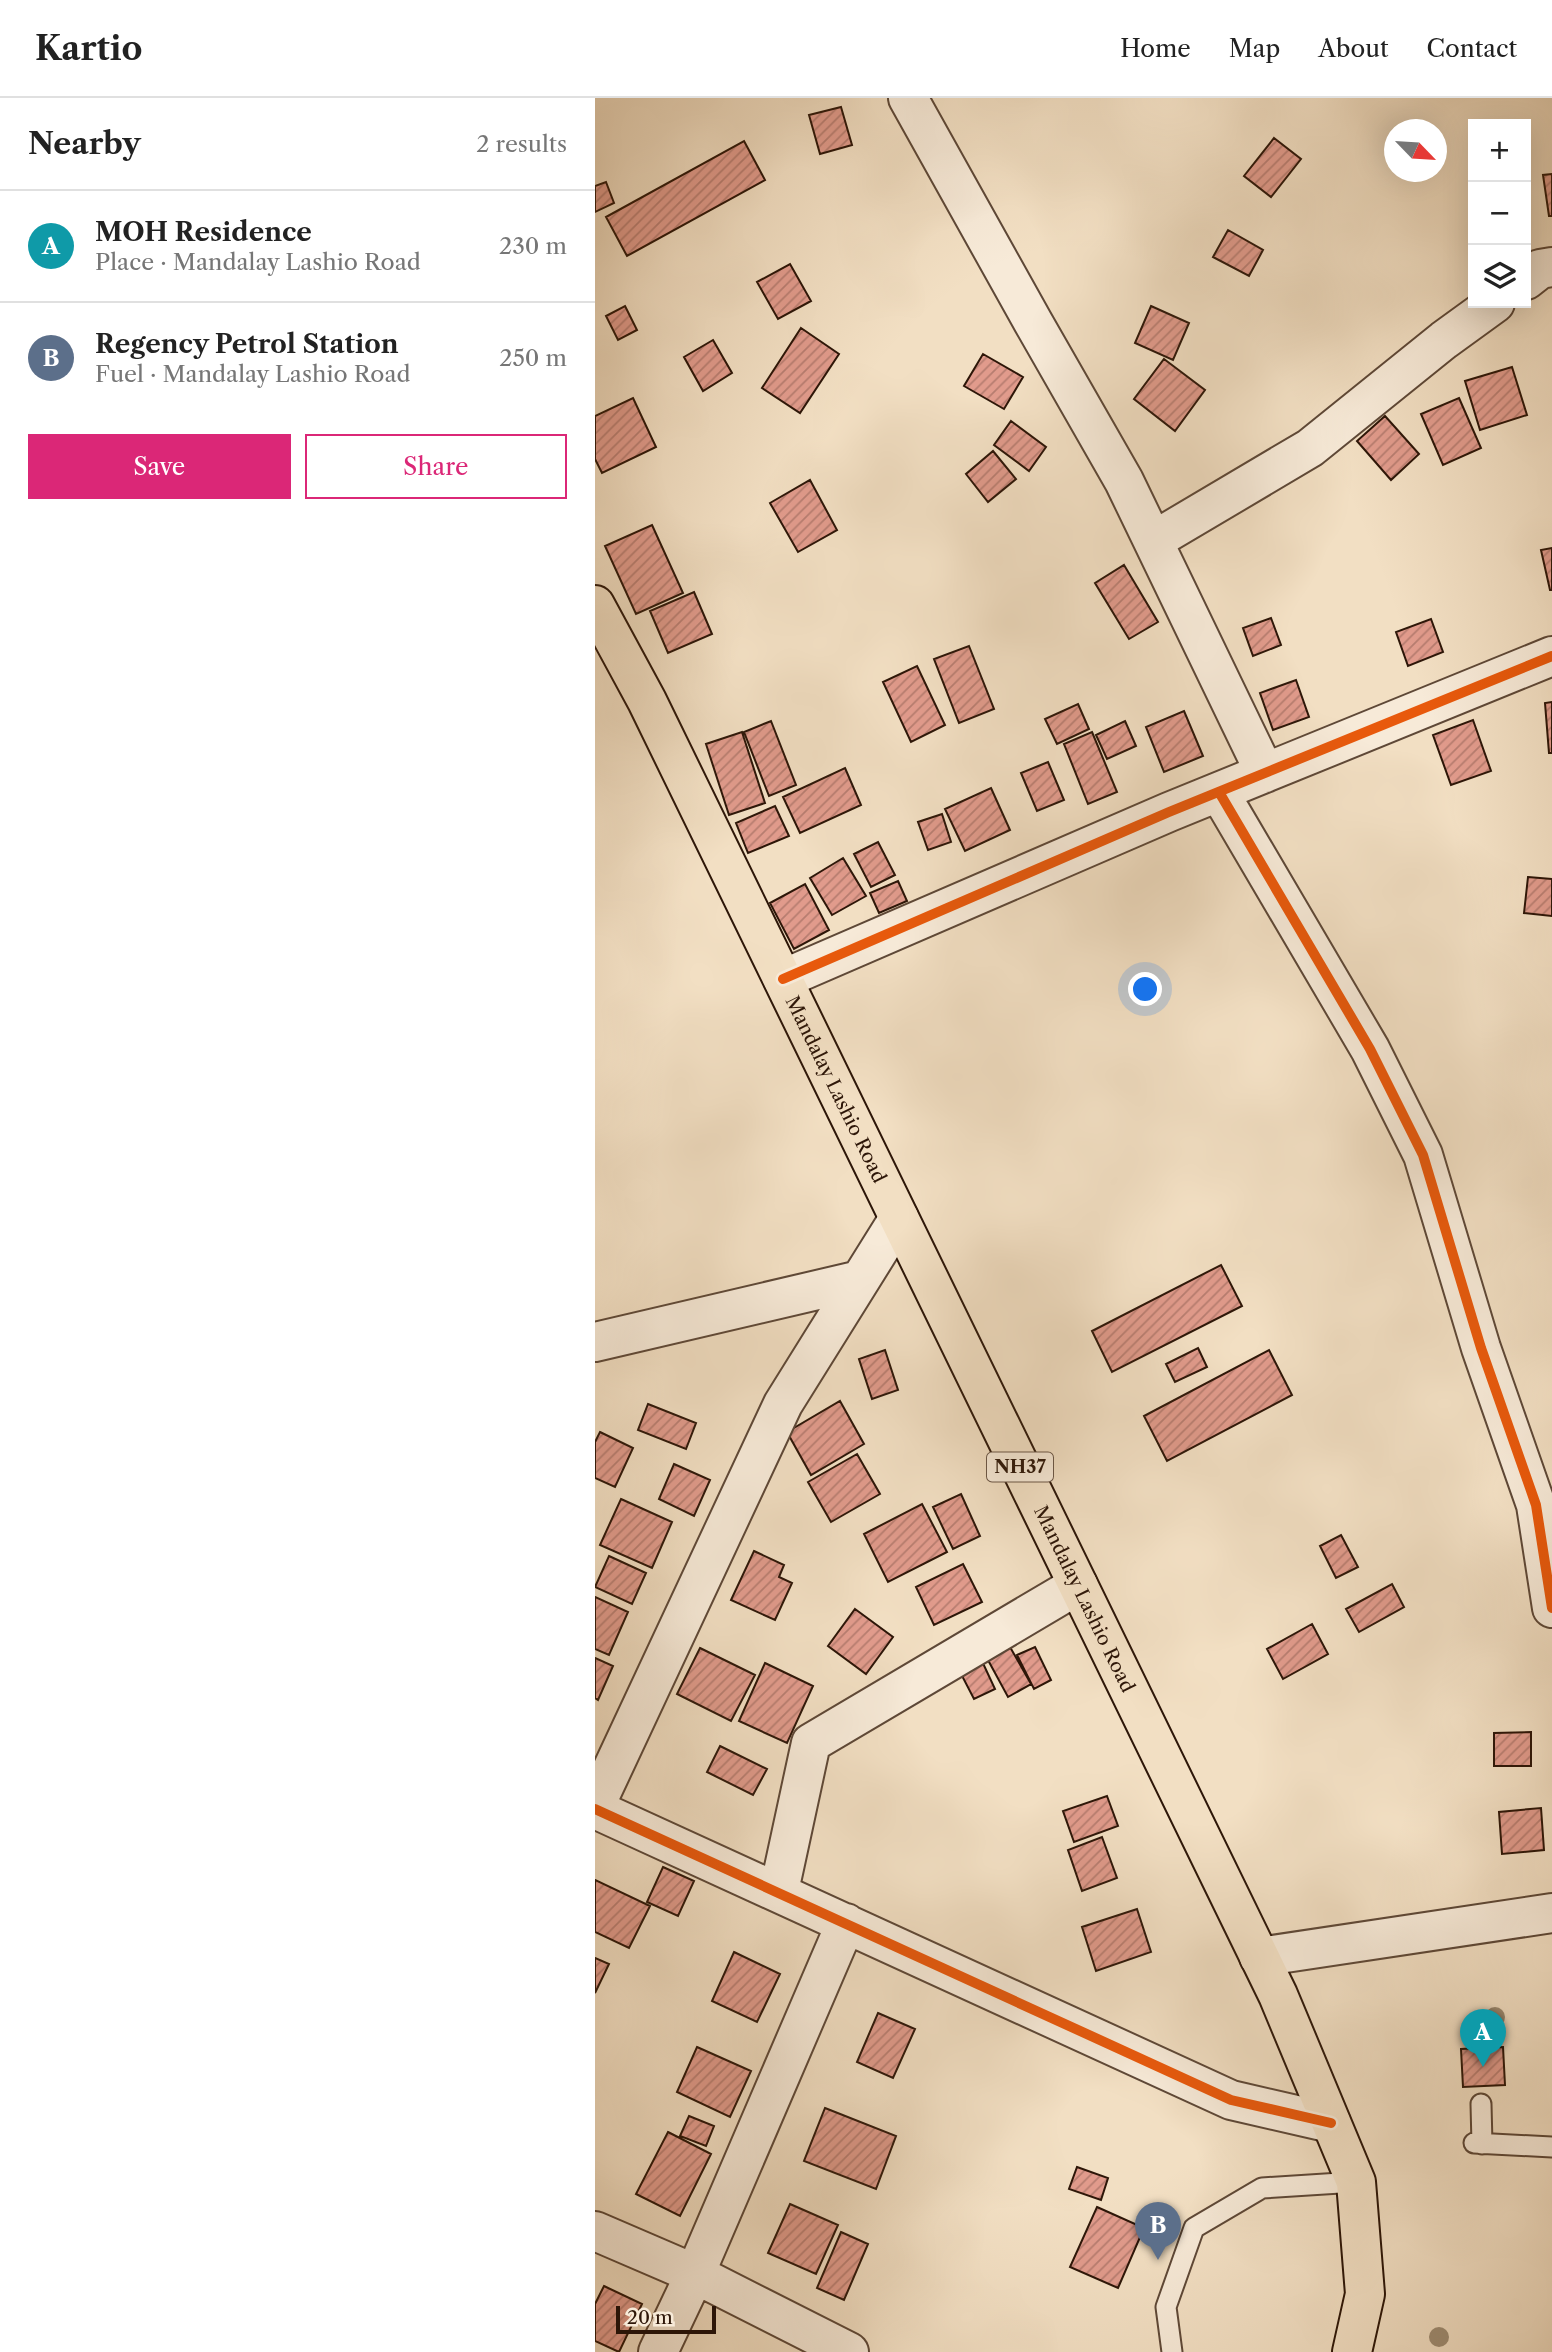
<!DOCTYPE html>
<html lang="en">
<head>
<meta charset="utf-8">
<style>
	body { margin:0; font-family:"Libre Caslon Text",serif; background:#f6f6f6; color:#222 }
	.controls { position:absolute; right:21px; top:21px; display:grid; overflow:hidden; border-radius:0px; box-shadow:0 7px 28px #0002 }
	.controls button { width:63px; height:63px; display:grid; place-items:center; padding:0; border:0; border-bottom:2px solid #e0e0e0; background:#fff; color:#222; font:35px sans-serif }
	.compass { position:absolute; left:789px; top:21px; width:63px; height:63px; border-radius:50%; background:#fff; box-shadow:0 7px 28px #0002; rotate:115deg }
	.scale { position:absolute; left:21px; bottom:18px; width:100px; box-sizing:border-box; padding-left:7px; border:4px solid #2d1608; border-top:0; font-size:19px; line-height:24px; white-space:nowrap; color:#2d1608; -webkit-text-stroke:5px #f7ead8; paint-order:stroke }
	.you { position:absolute; left:551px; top:892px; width:24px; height:24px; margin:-18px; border:5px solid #fff; border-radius:50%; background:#1a73e8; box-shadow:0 0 0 10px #1a73e833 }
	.badge { display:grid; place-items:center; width:46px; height:46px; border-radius:50%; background:#db2777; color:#fff; font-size:23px; font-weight:700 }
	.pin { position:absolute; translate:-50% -58px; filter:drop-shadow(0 2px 4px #0008) }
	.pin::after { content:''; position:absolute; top:37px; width:24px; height:21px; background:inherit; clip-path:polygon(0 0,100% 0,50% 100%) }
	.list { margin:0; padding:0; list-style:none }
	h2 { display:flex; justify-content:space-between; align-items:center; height:91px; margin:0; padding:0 28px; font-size:30px }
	h2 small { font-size:23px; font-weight:400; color:#767676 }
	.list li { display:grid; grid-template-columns:46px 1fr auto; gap:21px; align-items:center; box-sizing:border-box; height:112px; padding:0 28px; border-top:2px solid #e0e0e0 }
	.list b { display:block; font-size:26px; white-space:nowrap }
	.list p { margin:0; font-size:23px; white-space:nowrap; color:#767676 }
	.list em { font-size:23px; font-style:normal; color:#767676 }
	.actions { display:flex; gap:14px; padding:21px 28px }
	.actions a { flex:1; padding:16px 0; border:2px solid #db2777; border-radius:0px; text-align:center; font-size:24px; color:#db2777 }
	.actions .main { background:#db2777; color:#fff }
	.icon { flex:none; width:38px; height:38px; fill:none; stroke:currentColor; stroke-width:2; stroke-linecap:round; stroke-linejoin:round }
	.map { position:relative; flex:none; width:957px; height:2254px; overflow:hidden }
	header { display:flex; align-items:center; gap:42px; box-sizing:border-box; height:98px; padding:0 35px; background:#fff; border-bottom:2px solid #e0e0e0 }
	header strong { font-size:33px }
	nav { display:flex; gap:38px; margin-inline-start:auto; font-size:24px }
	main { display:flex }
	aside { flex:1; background:#fff }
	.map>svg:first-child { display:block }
	.building { fill:url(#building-hatch); stroke:#2d1608; stroke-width:2 }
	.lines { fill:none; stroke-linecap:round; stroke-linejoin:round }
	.service-casing { stroke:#5e4837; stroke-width:23 }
	.minor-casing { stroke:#5e4837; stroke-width:42 }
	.trunk-casing { stroke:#2d1608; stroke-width:42 }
	.service { stroke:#f7ead8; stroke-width:19 }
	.minor { stroke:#f7ead8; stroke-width:38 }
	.trunk { stroke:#f2dfc3; stroke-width:38 }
	.cycleway-casing { stroke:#f7ead8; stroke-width:15 }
	.cycleway { stroke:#e8590c; stroke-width:10 }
	.tree { fill:#9e8c72 }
	.labels { text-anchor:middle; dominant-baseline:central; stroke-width:6; stroke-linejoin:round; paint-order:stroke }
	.shield { fill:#f7ead8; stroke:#6a5646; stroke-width:2 }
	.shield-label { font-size:18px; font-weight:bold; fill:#2d1608 }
	.street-label { font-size:19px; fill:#2d1608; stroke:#f7ead8 }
</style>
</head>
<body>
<header>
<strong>Kartio</strong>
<nav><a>Home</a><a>Map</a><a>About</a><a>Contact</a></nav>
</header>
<main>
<aside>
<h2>Nearby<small>2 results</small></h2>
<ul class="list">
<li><span class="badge" style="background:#0f9aa8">A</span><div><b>MOH Residence</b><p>Place · Mandalay Lashio Road</p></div><em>230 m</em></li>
<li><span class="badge" style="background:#5c6f8a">B</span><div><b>Regency Petrol Station</b><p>Fuel · Mandalay Lashio Road</p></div><em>250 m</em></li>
</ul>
<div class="actions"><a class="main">Save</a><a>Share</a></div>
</aside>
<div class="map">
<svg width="957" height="2254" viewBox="0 0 957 2254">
	<defs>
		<pattern id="building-hatch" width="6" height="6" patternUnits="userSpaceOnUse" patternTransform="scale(1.75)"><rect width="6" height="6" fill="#e19b8c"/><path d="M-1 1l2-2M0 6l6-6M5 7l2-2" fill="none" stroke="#b77d70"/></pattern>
	</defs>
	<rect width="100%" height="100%" fill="#f2dfc3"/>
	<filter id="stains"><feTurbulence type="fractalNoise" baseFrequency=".00286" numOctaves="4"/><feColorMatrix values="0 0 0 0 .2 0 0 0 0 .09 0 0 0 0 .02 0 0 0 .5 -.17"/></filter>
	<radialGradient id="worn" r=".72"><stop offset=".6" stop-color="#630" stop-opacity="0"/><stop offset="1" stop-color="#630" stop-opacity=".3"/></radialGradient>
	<path class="building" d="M246 9 257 47 225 56 214 17Z
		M679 40 706 61 676 99 649 78Z
		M149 43 170 82 32 158 11 119Z
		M957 76V118H954L948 77Z
		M11 84 19 105 0 114V88Z
		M633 132 668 152 654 178 618 159Z
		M195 166 216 203 183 221 162 184Z
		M30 208 42 232 23 242 11 218Z
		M556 208 594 225 578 262 540 245Z
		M206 230 244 256 205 315 167 290Z
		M118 242 137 275 108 293 89 259Z
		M388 256 428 279 409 311 369 288Z
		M569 261 610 292 580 333 539 301Z
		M917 269 932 317 885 332 870 283Z
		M38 300 61 349 7 375 0 361V318Z
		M864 300 886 350 848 367 826 316Z
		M790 318 824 356 796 382 762 343Z
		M416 323 451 349 434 373 399 347Z
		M398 353 421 381 393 404 371 376Z
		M215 382 242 432 203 454 175 405Z
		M57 427 88 495 41 516 10 448Z
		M957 450V492H955L946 452Z
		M529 467 563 524 534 541 500 485Z
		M99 494 117 536 73 555 55 513Z
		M676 520 686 547 658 558 648 530Z
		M836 521 848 554 813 568 801 534Z
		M374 548 399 611 364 625 339 561Z
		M322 568 350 627 316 644 288 584Z
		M701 582 714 619 678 632 665 595Z
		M957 604V655H954L950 605Z
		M483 606 494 631 462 646 450 621Z
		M589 613 608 658 569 674 551 629Z
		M878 622 896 673 856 687 838 637Z
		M176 623 201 687 174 698 149 634Z
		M530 623 541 648 512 661 501 637Z
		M147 634 170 705 134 717 111 646Z
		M497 634 522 694 493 706 469 646Z
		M453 664 469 702 442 713 426 675Z
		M250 670 266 707 205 735 188 699Z
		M396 690 415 732 370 753 350 711Z
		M180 708 194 738 153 755 141 725Z
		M347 716 356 744 333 752 323 724Z
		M283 744 300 777 276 789 259 756Z
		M248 760 271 798 237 817 215 780Z
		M933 779 957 781V818L929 815Z
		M303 783 312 803 284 815 275 795Z
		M210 786 234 832 199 851 175 805Z
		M626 1167 647 1208 517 1274 497 1233Z
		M603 1250 612 1269 580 1284 571 1266Z
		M290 1252 303 1292 277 1301 264 1261Z
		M674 1252 697 1297 572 1363 549 1318Z
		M245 1303 269 1346 216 1377 192 1334Z
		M53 1306 101 1325 91 1351 43 1332Z
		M5 1334 38 1350 20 1389 0 1380V1344Z
		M262 1356 285 1396 236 1424 213 1384Z
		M79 1366 115 1382 99 1418 64 1401Z
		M366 1396 385 1438 358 1451 338 1409Z
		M26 1401 77 1424 57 1470 5 1447Z
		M327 1406 352 1454 293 1484 269 1436Z
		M746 1437 763 1469 741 1480 725 1448Z
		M159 1453 189 1467 184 1479 197 1485 180 1522 136 1502Z
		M14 1458 51 1475 37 1506 0 1489Z
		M368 1466 387 1504 339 1527 321 1489Z
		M797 1486 809 1509 764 1534 751 1511Z
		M0 1499 33 1514 14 1557 0 1551Z
		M260 1511 298 1539 271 1576 233 1548Z
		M717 1526 733 1556 688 1581 672 1551Z
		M415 1549 436 1586 413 1599 393 1562Z
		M440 1549 456 1582 439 1591 422 1557Z
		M105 1550 160 1577 136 1623 82 1596Z
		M0 1560 18 1568 3 1602 0 1600Z
		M386 1561 400 1591 379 1601 364 1572Z
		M170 1565 218 1588 192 1645 144 1623Z
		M936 1634V1668H899V1635Z
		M125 1648 172 1671 158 1697 112 1674Z
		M512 1698 523 1728 479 1744 468 1713Z
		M946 1710 949 1752 907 1756 904 1714Z
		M507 1739 522 1780 487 1793 473 1752Z
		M68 1769 99 1783 83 1818 52 1804Z
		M0 1782 55 1808 34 1850 0 1834Z
		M542 1811 556 1854 501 1873 487 1829Z
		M139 1854 185 1876 162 1924 117 1903Z
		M0 1860 14 1866 0 1895Z
		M283 1915 320 1931 298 1980 262 1964Z
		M102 1949 156 1973 135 2019 82 1994Z
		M908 1949 910 1987 868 1989 866 1951Z
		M230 2010 301 2038 281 2091 209 2063Z
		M94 2018 119 2028 111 2048 85 2038Z
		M73 2034 116 2056 85 2118 41 2096Z
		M482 2069 513 2080 506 2102 474 2091Z
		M195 2106 243 2127 221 2176 173 2155Z
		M502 2109 549 2130 523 2190 475 2169Z
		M246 2134 273 2146 249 2202 222 2190Z
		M9 2188 47 2206 24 2254 0 2243V2206Z"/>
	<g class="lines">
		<g class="service-casing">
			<path id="service" d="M886 2006 887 2046
				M879 2045 957 2049
				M577 2254 571 2209 599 2130 667 2090 761 2084"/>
		</g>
		<g class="minor-casing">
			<path id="minor" d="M313 0 438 224 529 383 670 675
				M931 182 945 171 957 169
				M558 443 715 350 849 242 900 205
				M624 694 775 951 828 1057 886 1250 941 1407 957 1510
				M188 881 574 714 957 558
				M0 1244 265 1182
				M0 1708 188 1306 304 1120
				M0 1711 636 2002 736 2025
				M184 1793 216 1645 483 1487
				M664 1859 957 1815
				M0 2133 100 2176 254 2254
				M63 2254 100 2176 251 1825"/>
		</g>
		<g class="trunk-casing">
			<g id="trunk">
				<path id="s1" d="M0 507 52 603 683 1897 761 2084 770 2196 757 2254"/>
			</g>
		</g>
		<use href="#service" class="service"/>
		<use href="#minor" class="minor"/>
		<use href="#trunk" class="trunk"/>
		<g class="cycleway-casing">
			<path id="cycleway" d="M624 694 775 951 828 1057 886 1250 941 1407 957 1510
				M188 881 574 714 957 558
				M0 1711 636 2002 736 2025"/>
		</g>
		<use href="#cycleway" class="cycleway"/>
	</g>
	<g class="tree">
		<circle cx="900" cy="1919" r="10"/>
		<circle cx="844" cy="2239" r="10"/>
	</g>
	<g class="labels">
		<rect class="shield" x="392" y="1354.5" width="66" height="29" rx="5"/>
		<g class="shield-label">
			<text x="425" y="1369">NH37</text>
		</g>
		<g class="street-label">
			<text stroke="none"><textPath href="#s1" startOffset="541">Mandalay Lashio Road</textPath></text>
			<text stroke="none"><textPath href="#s1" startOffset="1108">Mandalay Lashio Road</textPath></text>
		</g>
	</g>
	<rect width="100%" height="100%" filter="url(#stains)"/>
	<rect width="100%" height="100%" fill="url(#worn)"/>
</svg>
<div class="controls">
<button>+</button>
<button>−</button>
<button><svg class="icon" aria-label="layers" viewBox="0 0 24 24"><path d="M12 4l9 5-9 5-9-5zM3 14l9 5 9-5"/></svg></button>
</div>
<svg class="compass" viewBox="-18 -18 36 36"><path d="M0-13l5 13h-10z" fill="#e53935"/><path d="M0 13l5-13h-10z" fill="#767676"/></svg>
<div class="scale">20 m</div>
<div class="you"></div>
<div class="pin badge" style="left:888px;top:1969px;background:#0f9aa8">A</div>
<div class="pin badge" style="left:563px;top:2162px;background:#5c6f8a">B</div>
</div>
</main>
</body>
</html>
